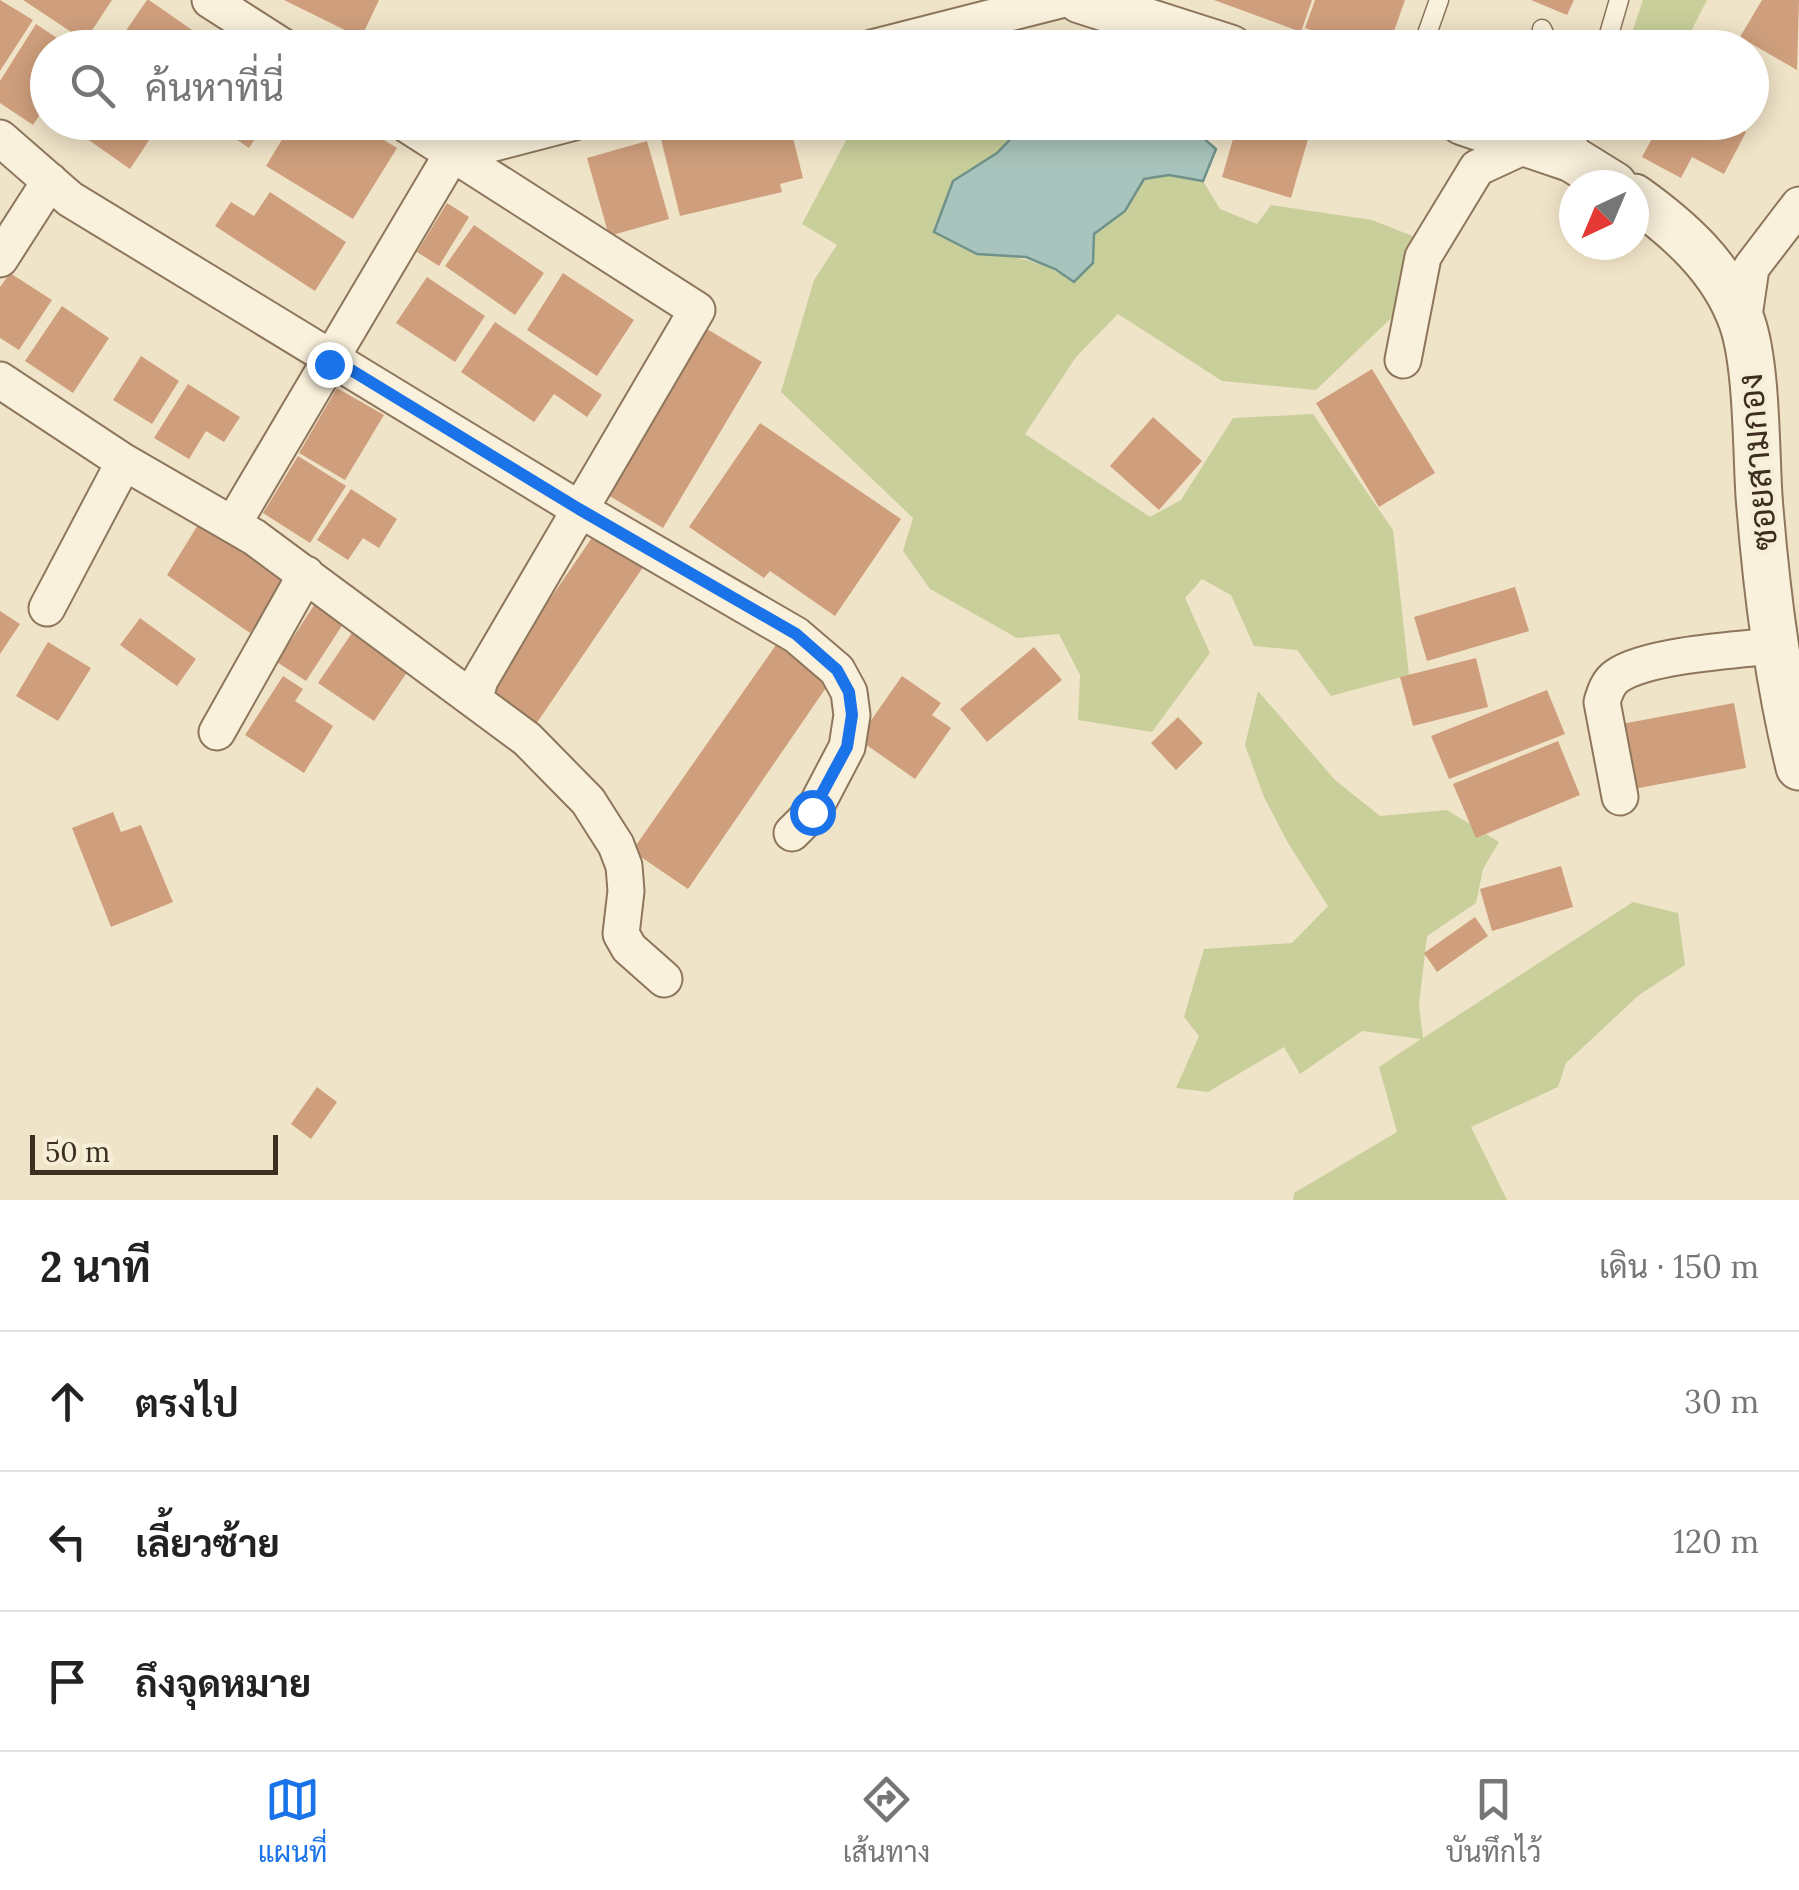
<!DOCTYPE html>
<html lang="th">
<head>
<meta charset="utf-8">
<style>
	body { margin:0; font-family:Lora,Sarabun,serif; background:#f2f2f2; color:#222 }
	.compass { position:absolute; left:1559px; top:170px; width:90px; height:90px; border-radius:50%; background:#fff; box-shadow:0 5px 25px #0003; rotate:224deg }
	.scale { position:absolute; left:30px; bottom:25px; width:248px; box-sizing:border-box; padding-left:10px; border:5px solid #3d2e20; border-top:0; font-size:28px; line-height:35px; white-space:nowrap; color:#3d2e20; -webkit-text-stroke:8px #f7eed8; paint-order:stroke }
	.stop { position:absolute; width:30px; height:30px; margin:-22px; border:8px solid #1a73e8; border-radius:50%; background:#fff }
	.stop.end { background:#1a73e8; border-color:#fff; box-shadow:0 2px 10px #0008 }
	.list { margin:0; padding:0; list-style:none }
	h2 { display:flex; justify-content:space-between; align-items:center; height:130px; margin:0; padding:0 40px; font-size:42px }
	h2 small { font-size:32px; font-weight:400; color:#767676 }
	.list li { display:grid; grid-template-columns:65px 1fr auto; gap:30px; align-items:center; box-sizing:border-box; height:140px; padding:0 40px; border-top:2px solid #e0e0e0 }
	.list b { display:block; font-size:38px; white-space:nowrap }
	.list em { font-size:32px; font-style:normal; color:#767676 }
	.icon { flex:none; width:55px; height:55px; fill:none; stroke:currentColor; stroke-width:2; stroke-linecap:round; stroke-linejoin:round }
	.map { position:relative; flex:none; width:1799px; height:1200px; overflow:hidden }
	.search { position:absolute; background:#fff; box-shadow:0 5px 25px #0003; left:30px; right:30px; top:30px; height:110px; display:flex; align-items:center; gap:25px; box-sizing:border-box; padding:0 35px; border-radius:55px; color:#767676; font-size:38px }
	.sheet { height:550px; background:#fff }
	nav { display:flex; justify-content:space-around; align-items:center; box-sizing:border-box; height:140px; border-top:2px solid #e0e0e0; background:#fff; font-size:28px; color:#767676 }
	nav a { display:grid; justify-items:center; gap:5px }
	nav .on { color:#1a73e8 }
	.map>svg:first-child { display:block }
	.green { fill:#c9cf9b }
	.water { fill:#a9c4bc; stroke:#6f938a; stroke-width:2.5 }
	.building { fill:#cf9f7d }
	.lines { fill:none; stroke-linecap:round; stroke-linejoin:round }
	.service-casing { stroke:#8d765c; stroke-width:21 }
	.minor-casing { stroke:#8d765c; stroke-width:39 }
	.tertiary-casing { stroke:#8d765c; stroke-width:49 }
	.service { stroke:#faf1dc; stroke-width:18 }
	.minor { stroke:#faf1dc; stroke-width:35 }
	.tertiary { stroke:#faf1dc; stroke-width:45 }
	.route { stroke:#1a73e8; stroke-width:12 }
	.labels { text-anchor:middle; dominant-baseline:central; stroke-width:8; stroke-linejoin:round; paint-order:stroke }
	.street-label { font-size:35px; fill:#3d2e20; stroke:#f7eed8 }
</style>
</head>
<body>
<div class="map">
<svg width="1799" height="1200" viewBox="0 0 1799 1200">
	<rect width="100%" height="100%" fill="#f0e4c8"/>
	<path class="green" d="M1643 0H1707L1683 47H1627Z
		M863 123H1027L997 153 953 181 977 254C1017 256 1039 259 1074 282L1093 263 1094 234 1125 211 1144 179 1169 175 1203 181 1220 209 1257 224 1271 205 1372 220 1415 237 1409 301 1316 390 1222 381 1118 314 1076 357 1025 434 1150 517 1181 500 1233 418 1313 414 1393 530 1409 675 1331 696 1297 650 1254 646 1231 595 1202 579 1185 598 1210 653 1152 732 1078 720 1080 675 1059 634 1017 638 930 589 903 551 913 518 781 392 814 280 837 245 802 224 851 131Z
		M1258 691 1335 780 1380 816 1447 810 1499 842 1483 869 1476 903 1427 936 1419 1005 1423 1038 1633 902 1678 913 1685 965 1639 995 1566 1063 1558 1087 1471 1127 1507 1200H1293L1294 1193 1397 1132 1379 1067 1421 1039 1362 1031 1300 1074 1284 1047 1208 1092 1176 1088 1199 1036 1184 1017 1204 949 1292 943 1328 906 1288 843 1264 797 1245 745Z"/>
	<path class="water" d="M1027 122 1186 123 1216 149 1203 181 1169 175 1144 179 1125 211 1094 234 1093 263 1074 282 1055 269 1026 257 977 254 934 232 953 181 997 153Z"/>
	<path class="building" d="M0 0 33 20 0 71Z
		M23 0H112L85 41Z
		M147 0H149L218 48H114Z
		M284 0H379L361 38Z
		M1214 0H1312L1301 32Z
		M1315 0H1405L1388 48H1358L1305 28Z
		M1531 0H1574L1567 15Z
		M1762 0H1799L1797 70 1740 37Z
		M36 24 72 48H48V102L33 125 0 103V81Z
		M63 122H161L130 169Z
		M211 122H266L249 148Z
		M320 122H332L359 140 366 129 397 148 353 219 266 166 292 123 312 135Z
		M711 122H789L803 178 780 184 782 192 680 216 660 135Z
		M1238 122H1313L1291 198 1222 177Z
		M1661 122H1728L1746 132 1724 174 1692 157 1681 178 1642 157Z
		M647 141 669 219 609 236 587 158Z
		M270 192 346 242 315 291 215 226 231 202 254 216Z
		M447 203 469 217 439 266 417 252Z
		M474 225 544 273 515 315 445 266Z
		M10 273 52 300 19 350 0 338V287Z
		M563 273 634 320 597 376 527 330Z
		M427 277 485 316 455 362 396 323Z
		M62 306 109 338 73 393 25 361Z
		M495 322 602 395 587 417 554 394 534 422 461 372Z
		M702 326 762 362 663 528 603 492Z
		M141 356 179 381 152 424 113 400Z
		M1372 369 1435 473 1379 507 1316 403Z
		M188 384 240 417 224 442 206 431 189 459 154 438Z
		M337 388 384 415 345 480 299 453Z
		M1153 417 1202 461 1159 510 1110 466Z
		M760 423 901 519 835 616 770 571 764 578 689 527Z
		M298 456 346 486 310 543 263 513Z
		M351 489 397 519 379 548 363 538 348 560 317 540Z
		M201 520 288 575 250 633 167 575Z
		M602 523 650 557 532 730 483 697Z
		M1515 587 1529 631 1427 661 1414 617Z
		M318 599 347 618 306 681 277 662Z
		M0 611 20 624 0 654Z
		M140 618 196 659 177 686 120 645Z
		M356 627 412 665 374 721 318 683Z
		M48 642 91 668 58 721 16 696Z
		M778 642 832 679 688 889 632 851Z
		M1034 647 1062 680 987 742 960 709Z
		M1476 658 1488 707 1413 726 1400 677Z
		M283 676 303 689 295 701 333 726 304 773 245 735Z
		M902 676 941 703 932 715 951 728 915 779 858 739Z
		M1547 690 1565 734 1449 779 1431 736Z
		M1734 703 1746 768 1628 790 1616 725Z
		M1178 717 1203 743 1176 770 1151 743Z
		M1558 741 1580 795 1476 838 1453 784Z
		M113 812 121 832 141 825 173 902 111 927 72 828Z
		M1561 866 1573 907 1492 931 1480 889Z
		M1475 917 1488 936 1437 972 1424 953Z
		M317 1087 337 1102 311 1139 291 1124Z"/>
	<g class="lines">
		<g class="service-casing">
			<path id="service" d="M1542 29 1551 48
				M1422 48 1439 0
				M1605 48 1619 0
				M1572 158 1583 122"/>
		</g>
		<g class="minor-casing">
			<path id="minor" d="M210 0 285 48
				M872 48 1060 0
				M403 122 697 310 480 680 475 697
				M0 138 70 199 579 509 796 635 837 670 849 692 852 715 847 747 813 812 792 833
				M0 259 50 181
				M1743 323 1751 268 1799 205
				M1403 360 1423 257 1477 168 1529 144
				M0 380 124 462 254 537 527 739 588 801 616 845 624 866 626 891 621 934 629 948 664 979
				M233 524 452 154 575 122
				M47 608 124 462
				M217 732 306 574
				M1620 797 1602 702C1605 692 1608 682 1617 676 1648 655 1735 650 1774 646"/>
		</g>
		<g class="tertiary-casing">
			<path id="tertiary" d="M1080 0 1230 48
				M1463 122 1572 159 1614 185
				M1634 197C1679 229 1723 268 1742 322 1757 365 1756 449 1759 496 1766 588 1777 678 1799 767"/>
		</g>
		<use href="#service" class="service"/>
		<use href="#minor" class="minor"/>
		<use href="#tertiary" class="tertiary"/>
	</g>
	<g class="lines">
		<path class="route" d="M329 364 333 359 579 509 796 634 837 670 849 692 852 715 847 747 812 812"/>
	</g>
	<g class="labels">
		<g class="street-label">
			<text transform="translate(1757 462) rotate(-95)">ซอยสามกอง</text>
		</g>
	</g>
</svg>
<svg class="compass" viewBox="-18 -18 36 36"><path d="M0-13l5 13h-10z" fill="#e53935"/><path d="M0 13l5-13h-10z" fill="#767676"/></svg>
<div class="scale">50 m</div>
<div class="stop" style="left:812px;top:812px"></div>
<div class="stop end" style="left:329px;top:364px"></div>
<div class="search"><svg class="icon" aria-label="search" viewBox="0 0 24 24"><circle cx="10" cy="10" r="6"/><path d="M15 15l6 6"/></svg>ค้นหาที่นี่</div>
</div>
<section class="sheet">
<h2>2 นาที<small>เดิน · 150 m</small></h2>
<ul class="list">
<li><svg class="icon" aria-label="ahead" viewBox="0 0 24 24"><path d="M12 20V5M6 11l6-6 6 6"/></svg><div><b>ตรงไป</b></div><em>30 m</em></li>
<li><svg class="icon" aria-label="left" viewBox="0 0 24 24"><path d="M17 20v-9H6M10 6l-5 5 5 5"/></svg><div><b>เลี้ยวซ้าย</b></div><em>120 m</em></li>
<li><svg class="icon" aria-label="arrive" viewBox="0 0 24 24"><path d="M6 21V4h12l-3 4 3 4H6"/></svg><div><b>ถึงจุดหมาย</b></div></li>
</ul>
</section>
<nav>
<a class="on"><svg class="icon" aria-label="map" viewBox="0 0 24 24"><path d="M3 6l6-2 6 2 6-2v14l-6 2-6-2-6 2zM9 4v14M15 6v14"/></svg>แผนที่</a>
<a><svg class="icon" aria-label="directions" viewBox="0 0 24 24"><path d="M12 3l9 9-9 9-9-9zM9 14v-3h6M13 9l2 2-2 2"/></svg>เส้นทาง</a>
<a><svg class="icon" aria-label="saved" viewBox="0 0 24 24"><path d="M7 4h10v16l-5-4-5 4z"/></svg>บันทึกไว้</a>
</nav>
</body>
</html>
